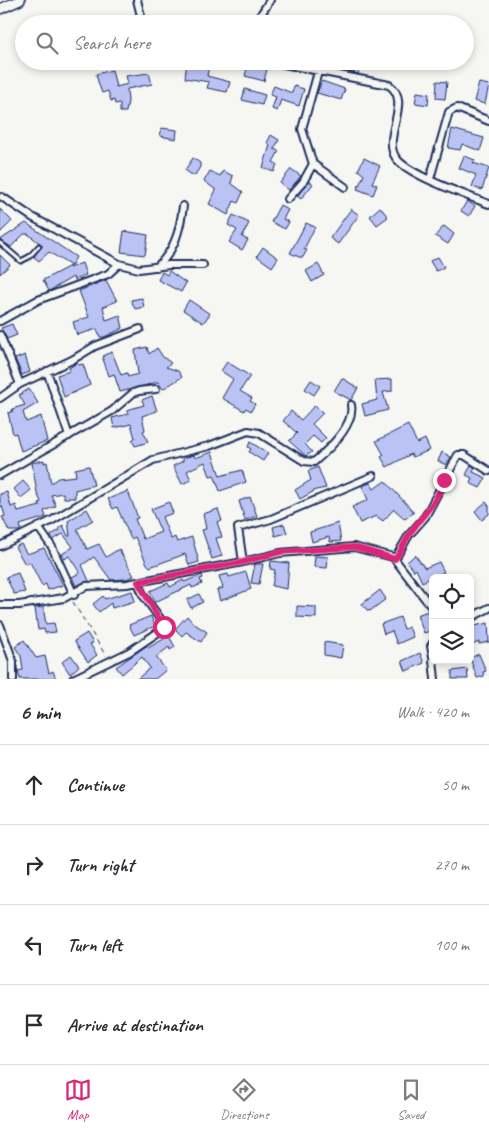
<!DOCTYPE html>
<html lang="en">
<head>
<meta charset="utf-8">
<style>
	body { margin:0; font-family:Caveat,sans-serif; background:#f2f2f3; color:#2b2b33 }
	.controls { position:absolute; right:15px; bottom:15px; display:grid; overflow:hidden; border-radius:8px; box-shadow:0 2px 8px #0003 }
	.controls button { width:45px; height:45px; display:grid; place-items:center; padding:0; border:0; border-bottom:1px solid #e1e1e2; background:#fff; color:#2b2b33; font:25px sans-serif }
	.stop { position:absolute; width:15px; height:15px; margin:-11px; border:4px solid #db2777; border-radius:50%; background:#fff }
	.stop.end { background:#db2777; border-color:#fff; box-shadow:0 1px 5px #0008 }
	.list { margin:0; padding:0; list-style:none }
	h2 { display:flex; justify-content:space-between; align-items:center; height:65px; margin:0; padding:0 20px; font-size:21px }
	h2 small { font-size:16px; font-weight:400; color:#7c7c81 }
	.list li { display:grid; grid-template-columns:32px 1fr auto; gap:15px; align-items:center; box-sizing:border-box; height:80px; padding:0 20px; border-top:1px solid #e1e1e2 }
	.list b { display:block; font-size:19px; white-space:nowrap }
	.list em { font-size:16px; font-style:normal; color:#7c7c81 }
	.icon { flex:none; width:28px; height:28px; fill:none; stroke:currentColor; stroke-width:2; stroke-linecap:round; stroke-linejoin:round }
	.map { position:relative; flex:none; width:489px; height:679px; overflow:hidden }
	.search { position:absolute; background:#fff; box-shadow:0 2px 8px #0003; left:15px; right:15px; top:15px; height:55px; display:flex; align-items:center; gap:12px; box-sizing:border-box; padding:0 18px; border-radius:28px; color:#7c7c81; font-size:19px }
	.sheet { height:385px; background:#fff }
	nav { display:flex; justify-content:space-around; align-items:center; box-sizing:border-box; height:70px; border-top:1px solid #e1e1e2; background:#fff; font-size:14px; color:#7c7c81 }
	nav a { display:grid; justify-items:center; gap:2px }
	nav .on { color:#db2777 }
	.map>svg:first-child { display:block }
	.building { fill:#bbc3f5; stroke:#1b2f5e }
	.lines { fill:none; stroke-linecap:round; stroke-linejoin:round }
	.lane-casing { stroke:#1b2f5e; stroke-width:7 }
	.street-casing { stroke:#1b2f5e; stroke-width:10 }
	.secondary-casing { stroke:#1b2f5e; stroke-width:12 }
	.path { stroke:#1b2f5e; stroke-width:1; stroke-dasharray:5 4; stroke-linecap:butt }
	.lane { stroke:#f6f6f2; stroke-width:3 }
	.street { stroke:#f6f6f2; stroke-width:6 }
	.secondary { stroke:#f6f6f2; stroke-width:9 }
	.route { stroke:#db2777; stroke-width:6 }
</style>
</head>
<body>
<div class="map">
<svg width="489" height="679" viewBox="0 0 489 679">
	<rect width="100%" height="100%" fill="#f6f6f2"/>
	<filter id="ink" filterUnits="userSpaceOnUse"><feTurbulence type="fractalNoise" baseFrequency=".02" numOctaves="2"/><feDisplacementMap in="SourceGraphic" scale="10" xChannelSelector="R" yChannelSelector="G"/><feConvolveMatrix kernelMatrix="1 2 1 2 8 2 1 2 1" color-interpolation-filters="sRGB"/></filter>
	<g filter="url(#ink)">
		<path class="building" d="M187 61H210L207 76 230 82 227 92 207 88 209 82 185 78Z
			M249 61H264L263 68 267 69 264 81 245 76Z
			M314 61H349L361 67 358 74 340 68 338 70 331 66 327 67Z
			M112 70 116 87 128 84 126 76 149 73 152 84 127 89 128 101 126 112H120V103L115 104 114 100 111 101 108 91 102 93 99 85 96 74Z
			M322 81 345 89 341 100 317 93Z
			M437 81 447 82 445 99 436 98Z
			M479 83 489 85 485 104 474 101Z
			M274 86 292 93 294 86 304 89 299 106 281 100 277 111 272 109 276 97 270 95Z
			M245 89 265 95 262 105 242 100Z
			M417 92 429 94 428 105 415 103Z
			M161 128 177 130 176 139 160 136Z
			M452 129 484 138 480 151 462 144 460 150 448 148Z
			M271 135 279 140 274 149 279 151 273 162 277 164 274 172 263 168 270 145 267 143Z
			M464 156 475 160 473 163 489 168 482 190 472 187 476 175 459 168Z
			M193 158 200 163V167L195 175H192L185 170Z
			M364 158 380 166 372 183 377 185 373 195 357 189 364 175 358 170Z
			M291 169 301 176 289 190 280 183Z
			M210 171 220 176 223 171 233 176 231 183 243 192 238 203 234 201 228 215 209 204 216 190 204 181Z
			M309 181 313 184 301 199 297 196Z
			M467 201 475 206 469 216 461 211Z
			M280 205 288 210 283 219 289 222 285 229 271 222Z
			M380 207 388 217 377 225 370 216Z
			M0 209 12 221 0 233Z
			M351 209 359 215 338 244 330 238Z
			M233 215 249 223 242 237 248 240 242 250 229 242 237 230 228 225Z
			M26 223 76 257 71 266 49 252 39 261 34 257 42 245 28 234H24L11 247 0 240Z
			M306 223 315 227 304 249 307 250 303 257H299L290 253Z
			M444 226 454 234 448 244 435 236Z
			M124 231 148 235 145 255 121 252Z
			M263 247 278 258 272 267 257 256Z
			M0 255 10 265 0 274Z
			M438 257 444 267 436 271 430 261Z
			M82 263 86 275 74 280 73 277 49 291 43 280 70 266 69 268Z
			M318 264 324 275 312 282 306 271Z
			M169 271 186 283 181 292 158 280 162 272 167 275Z
			M106 280 117 301 103 307 106 320 120 315 123 328 104 337H100L97 329 77 335 73 322 89 317 79 291Z
			M142 298 144 307 135 309 131 300Z
			M189 300 210 314 203 323 183 310Z
			M12 324 17 335 7 339 1 328Z
			M147 347 149 354 157 348 163 357 171 363 166 367 178 371 182 377 163 389 158 382 120 392 114 374 109 376 103 359 104 355 112 352 121 375 127 373 128 377 138 374 135 350Z
			M25 355 30 372 22 375 15 359Z
			M227 362 250 376 240 391 252 398 250 401 255 404 251 411 246 408 244 411 222 398 233 379 221 371Z
			M77 363 79 365 83 364 90 385 64 397 57 375 70 371 69 368Z
			M342 378 358 388 351 400 334 391Z
			M392 379V391L383 392 388 410 365 416 362 404 377 400 375 380Z
			M311 380 320 386 314 395 305 389Z
			M29 389 38 403 23 412 26 422 41 416 47 441 21 451 16 433 13 434 8 413 13 411 12 409 25 405 19 395Z
			M152 396 157 411 142 416 145 430 143 431 148 442 135 446 132 440 135 438 131 424 114 428 112 418 128 414 127 410 144 405 142 400Z
			M315 405 323 413 312 424 326 438 321 443 313 436 305 444 312 452 306 456 289 441 297 433 283 421 291 411 301 420Z
			M408 425 417 443 425 439 430 450 413 457 411 454 387 467 381 457 384 455 376 441Z
			M250 442 268 453 263 461 249 452 251 449 248 447Z
			M212 452 220 476 242 470 246 482 220 491 214 475 210 476 205 462 187 471 191 480 182 484 173 466 183 461V458L194 455 195 458Z
			M442 452 451 457 446 465 438 461Z
			M44 460V463L47 462 51 483 58 478 76 476 75 469 89 466 94 485 75 490V498H64L63 493 51 495 56 506 44 511 46 517 20 525 21 529 19 531H9L2 517 5 516 2 506 0 507V494L7 492 11 507 16 505 18 512 40 506 39 503 41 502 37 493 32 463Z
			M471 465 475 468 473 472 486 478 480 488 470 483 472 478 466 475Z
			M318 467 326 488 316 490 300 499 295 490 311 480 308 471Z
			M23 481 31 490 21 498 14 489Z
			M385 481 413 511V513L405 519 394 509 383 521 376 516 360 523 352 507 368 500 362 486 370 483 374 489Z
			M128 491 138 518 135 519 143 539 161 532 151 509 169 502 173 513 162 517 171 539 175 537 177 542 192 537 199 562 189 565 185 554 150 567 147 564 135 537 131 539 117 507 113 509 108 499Z
			M250 497 257 516 245 520 239 501Z
			M486 502 489 506V514L482 520 475 511Z
			M87 509 93 520 77 529 87 549 99 544 106 557 119 549 134 576 126 579 111 580 94 557 82 565 89 581 76 586 72 577 80 573 69 556 65 559 62 554 73 547 63 534 53 540 51 535 60 530 59 528 63 525 68 536H70L68 521Z
			M218 509 222 521 217 522 222 537 216 538 222 556 212 559 202 530 206 529 203 514Z
			M338 523 341 541 330 542 329 537 312 542 310 532Z
			M284 524 287 533 275 536 273 527Z
			M21 544 27 554 44 548 63 585 48 590 46 584 42 586 30 562 25 564 15 547Z
			M415 555 425 568 439 562 444 572 422 582 416 569 414 571 407 562Z
			M315 556 328 557 327 568 314 567Z
			M271 561 289 563 287 589 272 586 275 570 270 569Z
			M255 564H263L259 584 251 583Z
			M246 572 251 589 220 601 217 590 223 588 219 576 228 574 229 577Z
			M18 573 25 592 14 594 6 577Z
			M202 575 203 578 200 579 202 584 192 588 191 585 155 602 150 591 168 583 170 587 183 580 184 582Z
			M380 590 386 599 370 611 367 610 362 604Z
			M132 591 135 601 112 608 111 603 99 612 93 604 103 596 105 599Z
			M199 594 203 602 191 608 187 600Z
			M297 606 316 607V618L297 617Z
			M43 607 46 624 54 623 56 632 45 633 44 629 38 630 35 608Z
			M428 611 433 630 424 633 417 615Z
			M151 616 155 626 134 635 129 625Z
			M187 616 193 623 207 632 201 642 186 632 182 636 175 629Z
			M400 617 404 629 409 627 413 637 397 644 392 631 384 634 381 624Z
			M488 623 489 642 479 644V642L470 646V627Z
			M87 633 93 643 90 644 97 655 88 662 74 641Z
			M169 636 175 647 170 650 169 647 156 657 166 670 155 679H137L150 668 142 657 122 674 116 667 146 646 148 648Z
			M24 640 36 658 45 656 49 673 53 671 56 679H20L18 671 23 670 21 656 15 647Z
			M324 642 343 645 341 658 324 655Z
			M420 653 424 663 406 671 402 661Z
			M479 654 486 671 483 672 484 676 477 678 470 658Z
			M71 655 79 666 70 674 62 662Z
			M467 669 468 679H452V671Z"/>
		<g class="lines">
			<g class="lane-casing">
				<path id="lane" d="M0 243 21 261 29 257 39 246"/>
			</g>
			<g class="street-casing">
				<path id="street" d="M137 0 143 24
					M255 24 270 0
					M269 61 389 85C413 101 381 137 396 158 408 175 468 196 489 204
					M318 72 302 129 313 164 345 187
					M430 179 449 112 457 108 489 121
					M2 197 32 217 119 264 139 269 169 265H203
					M288 199 303 182 313 164
					M157 267C175 250 180 230 183 206
					M0 321 38 300 108 274 119 264
					M0 335 20 384
					M47 371 69 436
					M0 398 20 384 72 360 95 346 140 329
					M0 475 112 411 133 393 139 391 156 389
					M38 527 52 547 74 595
					M0 546 51 521 153 460 209 446 248 431 259 433 304 461 314 462C328 450 355 425 351 405
					M395 559 409 535 425 517 458 455H464L489 471
					M243 562 238 528 271 519 373 476
					M0 605H19L64 598 86 586 127 584 243 562 280 553 354 547 393 557 433 609
					M470 618 489 608
					M0 625 13 661V679
					M433 643 431 646 433 656
					M433 660 435 679
					M73 679 129 652 163 629 164 624 143 595 138 582"/>
			</g>
			<g class="secondary-casing">
				<path id="secondary" d="M0 9 20 0"/>
			</g>
			<path class="path" d="M73 602 106 656"/>
			<use href="#lane" class="lane"/>
			<use href="#street" class="street"/>
			<use href="#secondary" class="secondary"/>
		</g>
	</g>
	<g class="lines" filter="url(#ink)">
		<path class="route" d="M164 627 138 582 243 562 280 552 354 547 395 559C401 552 404 543 409 535 422 515 436 505 444 480"/>
	</g>
</svg>
<div class="controls">
<button><svg class="icon" aria-label="locate" viewBox="0 0 24 24"><circle cx="12" cy="12" r="6"/><path d="M12 2v4M12 18v4M2 12h4M18 12h4"/></svg></button>
<button><svg class="icon" aria-label="layers" viewBox="0 0 24 24"><path d="M12 4l9 5-9 5-9-5zM3 14l9 5 9-5"/></svg></button>
</div>
<div class="stop" style="left:164px;top:627px"></div>
<div class="stop end" style="left:444px;top:480px"></div>
<div class="search"><svg class="icon" aria-label="search" viewBox="0 0 24 24"><circle cx="10" cy="10" r="6"/><path d="M15 15l6 6"/></svg>Search here</div>
</div>
<section class="sheet">
<h2>6 min<small>Walk · 420 m</small></h2>
<ul class="list">
<li><svg class="icon" aria-label="ahead" viewBox="0 0 24 24"><path d="M12 20V5M6 11l6-6 6 6"/></svg><div><b>Continue</b></div><em>50 m</em></li>
<li><svg class="icon" aria-label="right" viewBox="0 0 24 24"><path d="M7 20v-9h11M14 6l5 5-5 5"/></svg><div><b>Turn right</b></div><em>270 m</em></li>
<li><svg class="icon" aria-label="left" viewBox="0 0 24 24"><path d="M17 20v-9H6M10 6l-5 5 5 5"/></svg><div><b>Turn left</b></div><em>100 m</em></li>
<li><svg class="icon" aria-label="arrive" viewBox="0 0 24 24"><path d="M6 21V4h12l-3 4 3 4H6"/></svg><div><b>Arrive at destination</b></div></li>
</ul>
</section>
<nav>
<a class="on"><svg class="icon" aria-label="map" viewBox="0 0 24 24"><path d="M3 6l6-2 6 2 6-2v14l-6 2-6-2-6 2zM9 4v14M15 6v14"/></svg>Map</a>
<a><svg class="icon" aria-label="directions" viewBox="0 0 24 24"><path d="M12 3l9 9-9 9-9-9zM9 14v-3h6M13 9l2 2-2 2"/></svg>Directions</a>
<a><svg class="icon" aria-label="saved" viewBox="0 0 24 24"><path d="M7 4h10v16l-5-4-5 4z"/></svg>Saved</a>
</nav>
</body>
</html>
